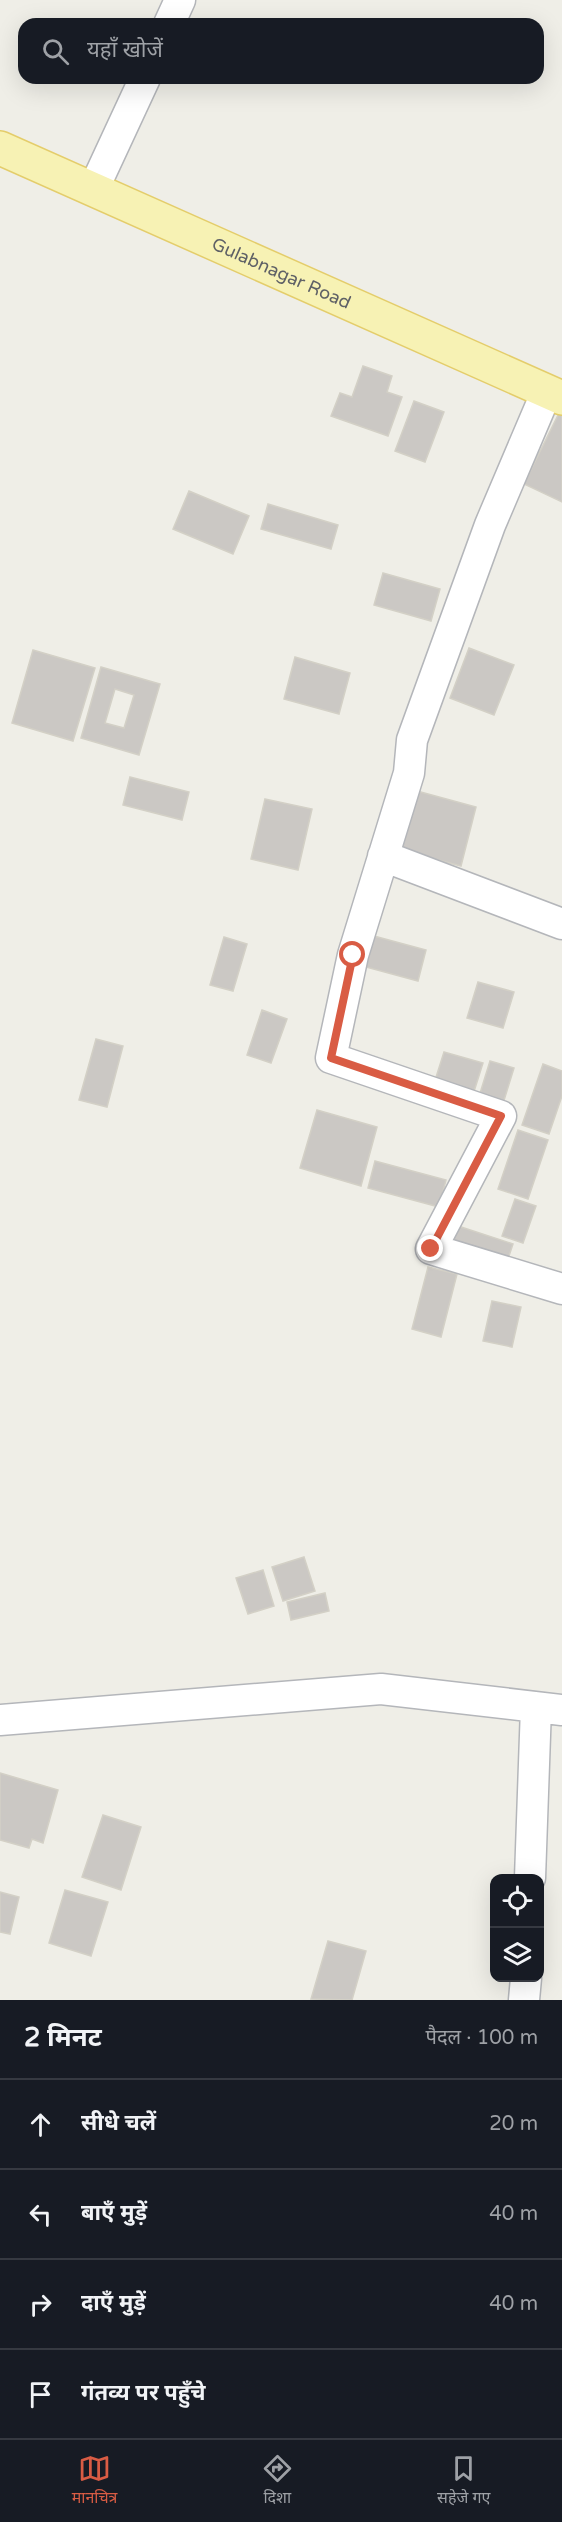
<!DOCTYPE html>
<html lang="hi">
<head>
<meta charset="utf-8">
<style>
	body { margin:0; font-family:"Varela Round","Noto Sans Devanagari",sans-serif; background:#242831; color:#f1f3f6 }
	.controls { position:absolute; right:18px; bottom:18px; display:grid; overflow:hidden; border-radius:12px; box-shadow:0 6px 24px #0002 }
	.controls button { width:54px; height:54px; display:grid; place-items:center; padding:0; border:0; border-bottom:2px solid #363941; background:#171b24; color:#f1f3f6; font:30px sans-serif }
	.stop { position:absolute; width:18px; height:18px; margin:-14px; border:4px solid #d95c44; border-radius:50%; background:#fff }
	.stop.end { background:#d95c44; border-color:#fff; box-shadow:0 2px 6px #0008 }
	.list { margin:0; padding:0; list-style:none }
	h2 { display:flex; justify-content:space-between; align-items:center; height:78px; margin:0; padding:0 24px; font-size:26px }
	h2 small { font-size:20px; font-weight:400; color:#9ea1a6 }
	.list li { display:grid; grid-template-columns:39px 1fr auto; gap:18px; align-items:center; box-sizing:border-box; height:90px; padding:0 24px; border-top:2px solid #363941 }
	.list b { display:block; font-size:22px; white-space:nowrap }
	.list em { font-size:20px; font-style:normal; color:#9ea1a6 }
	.icon { flex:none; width:33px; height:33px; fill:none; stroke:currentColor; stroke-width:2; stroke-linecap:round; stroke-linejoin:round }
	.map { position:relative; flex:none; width:562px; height:2000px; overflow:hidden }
	.search { position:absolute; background:#171b24; box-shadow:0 6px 24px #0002; left:18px; right:18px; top:18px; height:66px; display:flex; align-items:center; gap:15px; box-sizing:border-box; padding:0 21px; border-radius:18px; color:#9ea1a6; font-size:22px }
	.sheet { height:438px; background:#171b24 }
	nav { display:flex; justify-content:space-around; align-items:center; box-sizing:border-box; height:84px; border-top:2px solid #363941; background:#171b24; font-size:16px; color:#9ea1a6 }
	nav a { display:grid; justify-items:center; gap:3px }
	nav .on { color:#d95c44 }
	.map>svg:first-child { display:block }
	.building { fill:#cbc8c4; stroke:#d3d0c6; stroke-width:1.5; fill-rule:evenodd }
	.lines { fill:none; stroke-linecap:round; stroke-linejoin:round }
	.minor-casing { stroke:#b4b6ba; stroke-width:33 }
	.major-casing { stroke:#e4cd6b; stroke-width:36 }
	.minor { stroke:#fff; stroke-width:30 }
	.major { stroke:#f7f2b4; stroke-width:33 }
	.route { stroke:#d95c44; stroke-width:8 }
	.labels { text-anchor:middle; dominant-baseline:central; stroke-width:4.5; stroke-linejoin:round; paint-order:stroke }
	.street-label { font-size:18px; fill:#5f6166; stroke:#fff }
</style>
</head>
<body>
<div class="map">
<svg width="562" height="2000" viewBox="0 0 562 2000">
	<rect width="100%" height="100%" fill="#efeee7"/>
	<path class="building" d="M363 366 392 376 387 392 402 397 388 436 331 416 340 393 352 397Z
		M414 401 444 412 425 462 395 451Z
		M561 409 562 410V502L524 484Z
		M189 491 249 516 233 554 173 529Z
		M268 504 338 525 331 549 261 529Z
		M383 573 440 589 431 621 374 605Z
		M469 648 514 665 494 715 450 698Z
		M33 650 95 668 73 741 12 723Z
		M295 657 350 673 339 714 284 699Z
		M101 667 160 684 139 755 81 738ZM115 689 134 695 124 728 105 723Z
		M130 777 189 792 182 820 123 805Z
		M417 791 476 807 461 866 400 850Z
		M265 799 312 809 298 870 251 859Z
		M374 936 426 950 418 981 366 967Z
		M224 937 247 944 233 991 210 985Z
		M478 982 514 992 503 1028 467 1018Z
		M262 1010 287 1019 271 1063 247 1055Z
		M96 1039 123 1046 107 1107 79 1100Z
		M444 1052 483 1063 471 1101 432 1090Z
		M490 1061 514 1068 501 1110 477 1103Z
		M543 1064 562 1071V1096L549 1134 522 1125Z
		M317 1110 377 1127 361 1186 300 1168Z
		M518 1130 548 1140 528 1199 498 1189Z
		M375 1161 446 1180 439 1207 368 1188Z
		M515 1199 536 1206 523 1243 502 1236Z
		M449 1223 513 1244 505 1268 441 1247Z
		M428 1267 457 1274 441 1337 412 1329Z
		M492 1301 521 1307 512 1347 483 1341Z
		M304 1557 315 1591 283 1601 272 1567Z
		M263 1570 274 1606 248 1614 236 1578Z
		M325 1593 329 1611 291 1620 287 1602Z
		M0 1773 58 1790 43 1843 32 1839 29 1848 0 1840Z
		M103 1815 141 1827 121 1890 82 1877Z
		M65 1890 108 1902 91 1956 49 1943Z
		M0 1892 19 1897 10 1934 0 1932Z
		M328 1941 366 1951 352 2000 311 1999Z"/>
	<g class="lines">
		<g class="minor-casing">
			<path id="minor" d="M169 24 180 0
				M93 190 145 78
				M547 391 490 525 412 740 409 773 353 955 331 1058 501 1116 431 1249 562 1289
				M383 856 562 924
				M0 1720 381 1689 562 1710
				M530 1878 536 1707
				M524 2000 526 1978"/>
		</g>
		<g class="major-casing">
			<g id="major">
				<path id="s1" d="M0 148 562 398"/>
			</g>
		</g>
		<use href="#minor" class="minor"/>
		<use href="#major" class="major"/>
	</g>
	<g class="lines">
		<path class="route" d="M353 955 331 1058 501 1116 431 1249"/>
	</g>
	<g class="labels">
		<g class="street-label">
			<text stroke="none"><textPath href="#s1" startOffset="308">Gulabnagar Road</textPath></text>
		</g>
	</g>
</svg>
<div class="controls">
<button><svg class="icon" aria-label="locate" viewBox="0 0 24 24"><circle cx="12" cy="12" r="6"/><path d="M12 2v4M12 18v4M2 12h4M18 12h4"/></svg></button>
<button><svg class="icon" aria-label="layers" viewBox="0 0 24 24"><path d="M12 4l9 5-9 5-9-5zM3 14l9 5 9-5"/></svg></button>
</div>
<div class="stop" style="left:353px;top:955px"></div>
<div class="stop end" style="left:431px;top:1249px"></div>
<div class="search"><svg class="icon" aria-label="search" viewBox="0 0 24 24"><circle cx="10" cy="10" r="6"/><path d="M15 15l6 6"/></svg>यहाँ खोजें</div>
</div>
<section class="sheet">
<h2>2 मिनट<small>पैदल · 100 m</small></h2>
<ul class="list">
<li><svg class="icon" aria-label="ahead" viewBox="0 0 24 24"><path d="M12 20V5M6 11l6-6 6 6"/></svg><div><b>सीधे चलें</b></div><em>20 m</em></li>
<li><svg class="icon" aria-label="left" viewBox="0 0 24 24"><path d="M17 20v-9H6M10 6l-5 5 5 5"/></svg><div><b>बाएँ मुड़ें</b></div><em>40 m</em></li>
<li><svg class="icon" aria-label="right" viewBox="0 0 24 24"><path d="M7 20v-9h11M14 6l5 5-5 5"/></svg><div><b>दाएँ मुड़ें</b></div><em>40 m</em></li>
<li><svg class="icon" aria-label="arrive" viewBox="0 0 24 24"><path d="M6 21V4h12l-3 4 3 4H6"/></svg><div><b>गंतव्य पर पहुँचे</b></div></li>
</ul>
</section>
<nav>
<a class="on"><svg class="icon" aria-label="map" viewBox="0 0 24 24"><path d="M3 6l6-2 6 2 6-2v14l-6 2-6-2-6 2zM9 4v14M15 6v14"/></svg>मानचित्र</a>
<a><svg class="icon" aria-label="directions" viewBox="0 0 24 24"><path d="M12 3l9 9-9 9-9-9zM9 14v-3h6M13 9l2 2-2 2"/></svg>दिशा</a>
<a><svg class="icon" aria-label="saved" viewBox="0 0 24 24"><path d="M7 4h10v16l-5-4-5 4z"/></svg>सहेजे गए</a>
</nav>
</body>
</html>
